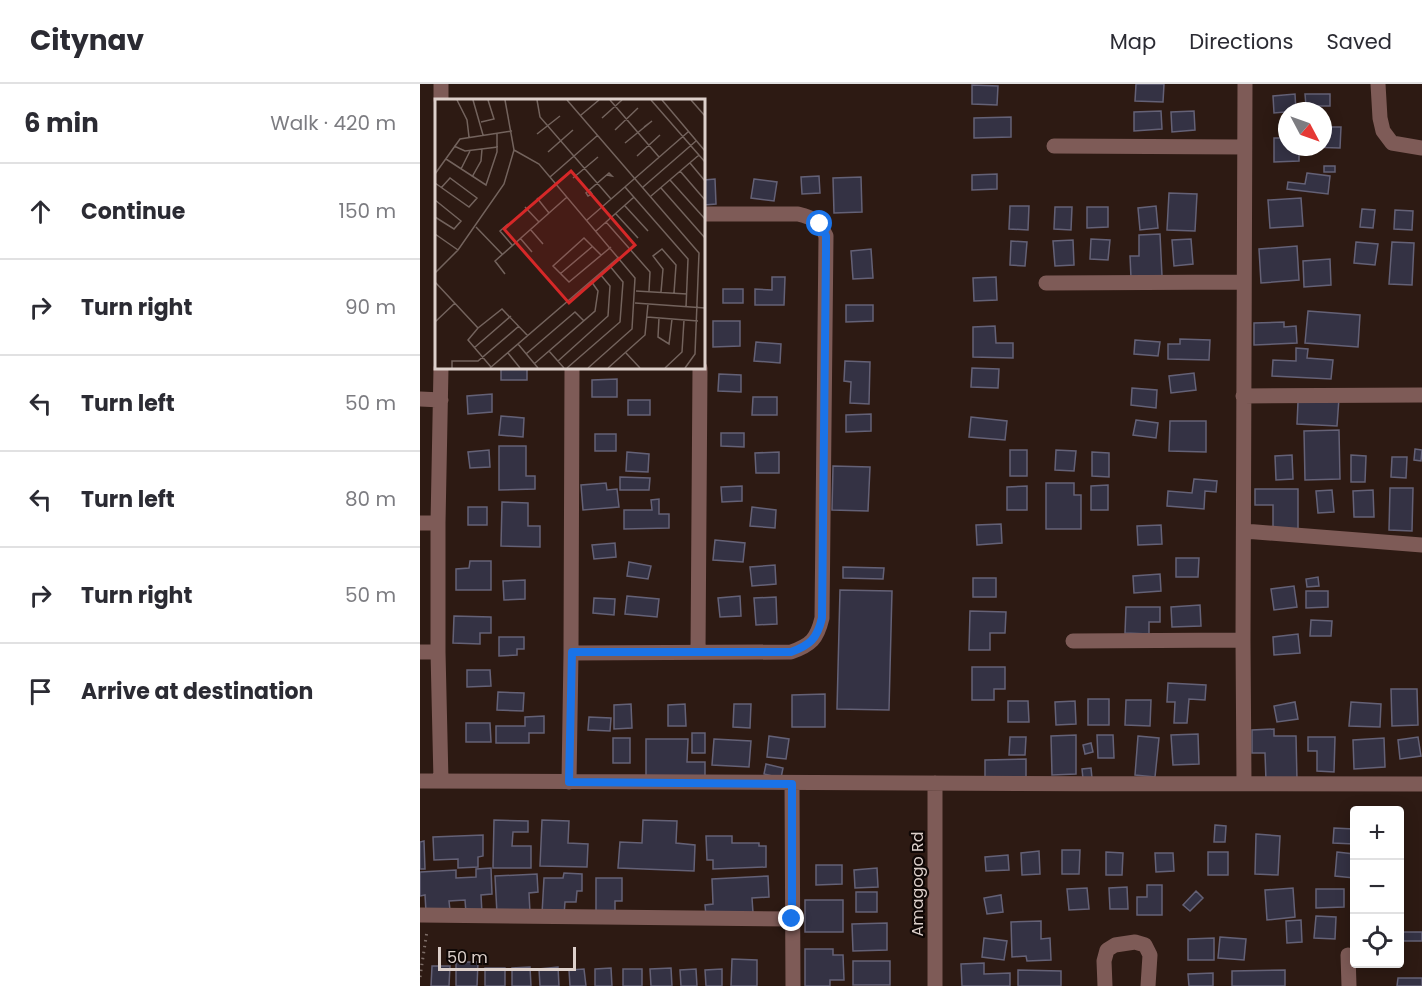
<!DOCTYPE html>
<html lang="en">
<head>
<meta charset="utf-8">
<style>
	body { margin:0; font-family:Poppins,sans-serif; background:#f2f2f3; color:#2b2b33 }
	.controls { position:absolute; right:18px; bottom:18px; display:grid; overflow:hidden; border-radius:6px; box-shadow:0 3px 15px #0003 }
	.controls button { width:54px; height:54px; display:grid; place-items:center; padding:0; border:0; border-bottom:2px solid #e1e1e2; background:#fff; color:#2b2b33; font:30px sans-serif }
	.compass { position:absolute; left:858px; top:18px; width:54px; height:54px; border-radius:50%; background:#fff; box-shadow:0 3px 15px #0003; rotate:131deg }
	.scale { position:absolute; left:18px; bottom:15px; width:138px; box-sizing:border-box; padding-left:6px; border:3px solid #ddd0cb; border-top:0; font-size:16px; line-height:21px; white-space:nowrap; color:#ddd0cb; -webkit-text-stroke:4px #0f0705; paint-order:stroke }
	.stop { position:absolute; width:18px; height:18px; margin:-14px; border:4px solid #1a73e8; border-radius:50%; background:#fff }
	.stop.end { background:#1a73e8; border-color:#fff; box-shadow:0 2px 6px #0008 }
	.list { margin:0; padding:0; list-style:none }
	h2 { display:flex; justify-content:space-between; align-items:center; height:78px; margin:0; padding:0 24px; font-size:26px }
	h2 small { font-size:20px; font-weight:400; color:#7c7c81 }
	.list li { display:grid; grid-template-columns:39px 1fr auto; gap:18px; align-items:center; box-sizing:border-box; height:96px; padding:0 24px; border-top:2px solid #e1e1e2 }
	.list b { display:block; font-size:22px; white-space:nowrap }
	.list em { font-size:20px; font-style:normal; color:#7c7c81 }
	.icon { flex:none; width:33px; height:33px; fill:none; stroke:currentColor; stroke-width:2; stroke-linecap:round; stroke-linejoin:round }
	.map { position:relative; flex:none; width:1002px; height:902px; overflow:hidden }
	header { display:flex; align-items:center; gap:36px; box-sizing:border-box; height:84px; padding:0 30px; background:#fff; border-bottom:2px solid #e1e1e2 }
	header strong { font-size:28px }
	nav { display:flex; gap:33px; margin-inline-start:auto; font-size:21px }
	main { display:flex }
	aside { flex:1; background:#fff }
	.map>svg:first-child { display:block }
	.building { fill:#343244; stroke:#646176; stroke-width:1.5 }
	.lines { fill:none; stroke-linecap:round; stroke-linejoin:round }
	.path { stroke:#7d6d67; stroke-width:3; stroke-dasharray:1.5 4.5; stroke-linecap:butt }
	.minor { stroke:#7e5b57; stroke-width:15 }
	.route { stroke:#1a73e8; stroke-width:8 }
	.labels { text-anchor:middle; dominant-baseline:central; stroke-width:4.5; stroke-linejoin:round; paint-order:stroke }
	.street-label { font-size:16px; fill:#ddd0cb; stroke:#0f0705 }
	.inset-road { fill:none; stroke:#73635d; stroke-width:1.5 }
	.view { fill:#d62828; fill-opacity:0.15; stroke:#d62828; stroke-width:3 }
	.inset-edge { fill:none; stroke:#ddd0cb; stroke-width:3 }
</style>
</head>
<body>
<header>
<strong>Citynav</strong>
<nav><a>Map</a><a>Directions</a><a>Saved</a></nav>
</header>
<main>
<aside>
<h2>6 min<small>Walk · 420 m</small></h2>
<ul class="list">
<li><svg class="icon" aria-label="ahead" viewBox="0 0 24 24"><path d="M12 20V5M6 11l6-6 6 6"/></svg><div><b>Continue</b></div><em>150 m</em></li>
<li><svg class="icon" aria-label="right" viewBox="0 0 24 24"><path d="M7 20v-9h11M14 6l5 5-5 5"/></svg><div><b>Turn right</b></div><em>90 m</em></li>
<li><svg class="icon" aria-label="left" viewBox="0 0 24 24"><path d="M17 20v-9H6M10 6l-5 5 5 5"/></svg><div><b>Turn left</b></div><em>50 m</em></li>
<li><svg class="icon" aria-label="left" viewBox="0 0 24 24"><path d="M17 20v-9H6M10 6l-5 5 5 5"/></svg><div><b>Turn left</b></div><em>80 m</em></li>
<li><svg class="icon" aria-label="right" viewBox="0 0 24 24"><path d="M7 20v-9h11M14 6l5 5-5 5"/></svg><div><b>Turn right</b></div><em>50 m</em></li>
<li><svg class="icon" aria-label="arrive" viewBox="0 0 24 24"><path d="M6 21V4h12l-3 4 3 4H6"/></svg><div><b>Arrive at destination</b></div></li>
</ul>
</aside>
<div class="map">
<svg width="1002" height="902" viewBox="0 0 1002 902">
	<rect width="100%" height="100%" fill="#2d1a13"/>
	<path class="building" d="M716 0H744L743 18 715 17Z
		M552 1 578 2 577 21 552 20Z
		M875 10 876 27 854 29 853 12Z
		M885 10H910V22H886Z
		M741 27 742 45 714 47V28Z
		M774 27 775 46 752 48 751 28Z
		M591 33V53L554 54V34Z
		M903 43H921L920 64 889 63H903Z
		M854 54H867V63H879V77L854 78Z
		M904 82H915V88H904Z
		M887 89 910 92 908 110 867 105 868 98 885 100Z
		M577 90V105L552 106V91Z
		M399 92 400 109 382 110 381 93Z
		M441 93 442 128 414 129 413 94Z
		M295 95 296 120 284 121V96Z
		M334 95 357 98 354 117 331 114Z
		M749 109 777 110 775 147 747 146Z
		M881 114 883 142 850 144 848 116Z
		M590 122H609L608 146 589 145Z
		M736 122 738 144 720 146 718 124Z
		M635 123H652L651 146 634 145Z
		M667 123H688V143L667 144Z
		M942 125 955 126 953 144 940 143Z
		M975 126 993 127 992 146 974 145Z
		M740 150 742 192 711 194 710 172H719V151Z
		M671 155 690 156 688 176 670 175Z
		M771 155 773 180 754 182 752 156Z
		M653 156 654 181 635 182 633 157Z
		M591 157 607 158 605 182 590 181Z
		M936 158 958 160 955 181 934 179Z
		M972 158 994 159 992 201 969 200Z
		M877 162 879 196 841 199 839 165Z
		M451 165 453 194 433 195 431 167Z
		M910 175 911 201 884 203 883 177Z
		M352 193H365L364 221H335V205L352 206Z
		M576 193 577 216 554 217 553 194Z
		M303 205H323V219H303Z
		M426 221H453V237L426 238Z
		M888 227 940 231 938 263 885 259Z
		M293 237H320V262L293 263Z
		M864 238V243L876 242 877 259 834 261V239Z
		M575 242 576 259H593V274L553 273V243Z
		M760 255 790 256 789 276 748 275V260H760Z
		M715 256 740 258 738 272 714 270Z
		M336 258 361 260 360 279 334 277Z
		M876 264 888 265 887 274 913 276 911 295 852 292 853 276 876 277Z
		M425 277 450 278 449 320 430 319 431 298 424 297Z
		M81 284H107V296H81Z
		M552 284 579 285 578 304 551 303Z
		M774 289 776 306 751 309 749 292Z
		M299 290 321 291V308L298 307Z
		M197 295V313H172V296Z
		M712 304 737 306 736 324 711 321Z
		M72 310V328L48 330 47 312Z
		M333 313H357V331H332Z
		M919 314 917 342 877 340 878 318Z
		M208 316H230V331H208Z
		M451 330V347L426 348V331Z
		M81 332 104 334 103 353 79 351Z
		M551 333 587 337 585 356 549 353Z
		M716 336 738 339 736 354 713 351Z
		M750 337H786V368L749 367Z
		M919 346 920 395 885 396 884 347Z
		M301 349H324V363L301 362Z
		M175 350H196V367H175Z
		M79 362H106V392H115V405L79 406Z
		M995 365 1002 366 1001 377 994 376Z
		M69 366 70 383 50 384 48 368Z
		M590 366H607V392H590Z
		M636 366 656 367 654 387 635 386Z
		M207 368 229 370 228 388 206 387Z
		M359 368V389H336L335 369Z
		M672 368 689 369V393L672 392Z
		M872 371 873 395 856 396 855 372Z
		M931 371 946 372 945 398H931Z
		M972 373H987L986 394 971 393Z
		M413 382 450 383 448 427 412 426Z
		M200 393 230 394 229 406H200Z
		M774 395 797 397 796 408 785 407 784 425 747 422 748 407 772 409Z
		M186 399 187 406 197 405 199 423 163 426 161 401Z
		M626 399H654V411H661V445H626Z
		M688 401V426H671V402Z
		M322 402V417L302 418 301 403Z
		M607 402V426H587V403Z
		M970 404H993L992 447 969 446Z
		M835 405H878V445H853V421H835Z
		M912 406 914 428 898 429 896 407Z
		M953 406 954 433H934L933 407Z
		M239 415V430H249V444L204 445V426H232L231 416Z
		M82 418 108 419V442H120V463L81 462Z
		M48 423H67V441H48Z
		M332 423 356 426 355 444 330 442Z
		M581 440 582 459 557 461 556 441Z
		M741 441 742 460 718 461 717 442Z
		M295 456 325 459 323 478 293 476Z
		M195 459 196 473 174 475 172 461Z
		M756 474H779L778 493H756Z
		M50 477H71V506H36V485L49 484Z
		M209 478 231 482 228 495 207 492Z
		M355 481 356 500 332 502 330 483Z
		M423 483 464 484 463 495 423 494Z
		M740 490 741 507 714 509 713 492Z
		M898 493 899 502 887 503 886 495Z
		M553 494H576V513H553Z
		M105 496V515L84 516 83 497Z
		M874 502 877 523 854 526 851 505Z
		M420 506 472 507 469 626 417 625Z
		M886 507H908V523L886 524Z
		M207 512 239 515 237 533 205 530Z
		M320 512 321 532 300 533 298 514Z
		M356 513 357 540 336 541 334 514Z
		M174 514 195 515 194 531 173 529Z
		M780 521 781 542 752 543 751 523Z
		M706 523H740V538H729V550L705 549Z
		M550 527 586 528 585 549H570V566H549Z
		M34 532 71 533V549H60V560L33 559Z
		M891 536 912 537 911 552H890Z
		M878 550 880 569 854 571 853 553Z
		M79 553H104V565H97V571L79 572Z
		M552 583H585V605H574V616H552Z
		M47 586H70L71 602 47 603Z
		M748 599 786 601 785 616 769 615 767 639H754L755 618H747Z
		M971 605H997L998 641 972 642Z
		M78 608 104 609 103 627 77 626Z
		M405 610V643H372V611Z
		M668 615H689V641H668Z
		M706 616H731L730 642 705 641Z
		M588 617H608L609 638H588Z
		M655 617 656 640 636 641 635 618Z
		M875 618 878 635 857 638 854 622Z
		M931 618 961 620 960 643 929 642Z
		M211 620 212 644 194 645V621Z
		M265 620 266 642H248V621Z
		M314 620H331L330 644 313 643Z
		M124 632V649H109V659H76V642H105V633Z
		M169 633 191 634 190 647 168 646Z
		M46 639H70L71 658H46Z
		M854 645V652H876L877 696 846 697 845 669H832V646Z
		M272 649H285V669H272Z
		M778 650 779 680 753 681 751 651Z
		M656 651V690L632 691 631 652Z
		M677 651H693L694 674H678Z
		M349 652 369 655 366 675 347 673Z
		M718 652 739 654 735 693 715 691Z
		M590 653H606L605 671H589Z
		M888 653H915L914 688 897 687V667H888Z
		M998 653 1001 672 980 675 978 656Z
		M193 654H210V679H193Z
		M964 654 965 683 934 685 933 656Z
		M226 655H268L267 678H285V693H226Z
		M294 655 331 657 329 683 292 681Z
		M671 659 673 668 665 670 663 661Z
		M606 675V694L565 695V676Z
		M346 680 363 684 361 694 344 690Z
		M671 684 672 694 663 695 662 685Z
		M74 736 108 737V748H93L92 762H111V784H73Z
		M122 736 149 737 148 759 168 760 167 783 120 782Z
		M223 736 257 737 256 759 275 761 274 787 198 784 200 758 222 759Z
		M795 741 806 742 805 758H794Z
		M914 744 934 745V760L913 759Z
		M836 750 860 752 858 791 835 790Z
		M63 751V772L58 773V783L38 784V775L14 776 13 753Z
		M286 752H312V759H339V762H346V783L293 785V776H287Z
		M4 757 5 785H0V758Z
		M642 766H660L659 790H642Z
		M619 767 620 790 602 791 601 769Z
		M686 768 703 769 702 791H686Z
		M788 768H808V791H788Z
		M917 768 934 770V794L915 792Z
		M735 769H753L754 787 736 788Z
		M588 771 589 786 566 787 565 773Z
		M396 781H422V800L396 801Z
		M71 784 72 810 61 811 62 829H46L45 816 29 817 30 826 6 828 5 811 0 812V788L36 786V794L56 793V785Z
		M457 784 458 803 435 804 434 786Z
		M144 789 162 790V807H157L156 818H145L144 831 122 830 124 794H143Z
		M117 790 118 808 109 809 110 828 77 830 75 792Z
		M348 792 349 813 332 814 333 829 286 832 285 821 293 820 292 795Z
		M176 794H202V817H195V832H176Z
		M727 801H742V831H717V813H727Z
		M707 803 708 825H690L689 804Z
		M667 804 669 825 649 826 647 805Z
		M873 804 875 833 847 836 845 806Z
		M896 805H924V823L896 824Z
		M776 807 783 814 770 827 763 821Z
		M436 808H457V828H436Z
		M581 811 583 828 567 830 564 814Z
		M385 816H423V848H385Z
		M896 832 916 833 915 855 894 854Z
		M881 836 882 858 867 859 866 837Z
		M621 837V855L630 854 631 876 607 877 606 872 592 873 591 838Z
		M467 839V866L433 867 432 840Z
		M980 848H1002V857H980Z
		M800 853 826 855 824 876 798 874Z
		M564 854 587 857 584 876 562 873Z
		M794 854V876H768V855Z
		M385 865H413V871H423L424 896H410V902H385Z
		M312 875 337 876V902H311Z
		M433 877H470V901H433Z
		M36 878H58L57 902H36Z
		M564 879V890L590 889V902H542L541 880Z
		M12 882H30L29 902H11Z
		M110 883 111 902H92V884Z
		M138 883 139 902H120L119 885Z
		M65 884H85V902H65Z
		M191 884 192 902H175V885Z
		M251 884 252 902H231L230 885Z
		M164 885 166 902H150L149 886Z
		M203 885H222V902H203Z
		M276 885 277 902H261L260 886Z
		M302 885V902H286L285 886Z
		M598 886 641 887V902H598Z
		M865 886V902H812V887Z
		M793 889V902H769L768 890Z
		M978 894H1002V902H977Z"/>
	<g class="lines">
		<path class="path" d="M0 893 7 847"/>
		<path class="minor" d="M21 0V16
			M958 0 960 34 963 47 972 59 1002 64
			M634 62 824 63
			M626 199 824 198
			M823 312 1002 311
			M0 315 21 316
			M0 439H18
			M824 447 1002 461
			M653 557 823 556
			M0 568H18
			M278 568 280 284
			M151 569 371 568C391 561 397 555 402 534L406 152C399 137 394 134 378 130H284
			M0 697C334 701 668 699 1002 700
			M21 697 18 568V439L21 284
			M149 698 151 569 152 284
			M515 699V902
			M824 699 823 556 825 0
			M372 700 373 902
			M0 831 372 835
			M928 871 929 902
			M685 902 684 877 687 866 695 861 715 858 725 861 730 871 728 902"/>
	</g>
	<g class="lines">
		<path class="route" d="M372 835V700L149 698 152 568H371C390 561 397 555 402 534L406 167V152L400 140"/>
	</g>
	<g class="labels">
		<g class="street-label">
			<text transform="translate(497 800) rotate(-90)">Amagogo Rd</text>
		</g>
	</g>
	<g transform="translate(15 15)">
		<rect width="270" height="270" fill="#2d1a13"/>
		<path class="inset-road" d="M22 1 32 21 34 38M38 1 48 36M102 1 105 18 176 100M132 1 264 154 260 255 250 269M175 1 224 58M216 1 270 63M227 1 270 52M256 1 270 17M146 16 164 1M167 19 187 1M46 23 59 20 53 1M180 31 203 9M102 35 125 17M190 44 217 22 209 28M19 47 30 52 63 48M79 51 104 65 200 179 197 230 153 269M113 53 138 31M202 57 225 36M11 60 51 86 62 53V34M255 64 270 82M26 70 35 52M245 72 270 101M0 75 25 40 77 32M37 78 46 62 47 50M115 78 163 36M138 79 163 58M235 81 270 120M0 84 34 108 42 99 15 79 6 89M190 88 253 160 251 208M208 88 261 42M226 89 270 139M155 92 157 95 153 97 151 94 174 74 177 77 172 76M216 97 264 56M102 99 114 114M0 101 26 122 19 130 0 118M190 107 213 132M90 108 104 123M181 115 203 139M152 121 253 33M171 123 215 173 214 192M73 125 65 132 77 146M41 128 67 155M95 130 108 145M161 132 199 98M0 135 23 151M85 139 97 153M166 156 149 139 118 167 134 183 176 148M0 174 23 151 69 85 79 51 70 1M70 175 60 162 132 98M125 175 158 147M0 183 43 229M201 192 252 195M226 193 228 170 218 157 227 150 241 166 239 194M200 204 270 209M212 218 263 222M224 219 223 238 234 245 237 220M0 223 20 204M83 245 103 269M39 249 76 217M114 252 129 269M73 254 85 269M191 254 205 269M91 255 140 213 149 222M123 262 173 217 175 187 165 175M99 265 160 212 163 192 156 182M56 268 33 241 43 229 67 210 93 237M17 269V262H43L84 227M55 269 184 158M132 269 185 223 188 183 174 166M173 269 210 236 213 205M230 269 247 253 249 221"/>
		<path class="view" d="M136 72 200 146 134 204 69 130Z"/>
		<rect width="270" height="270" class="inset-edge"/>
	</g>
</svg>
<div class="controls">
<button>+</button>
<button>−</button>
<button><svg class="icon" aria-label="locate" viewBox="0 0 24 24"><circle cx="12" cy="12" r="6"/><path d="M12 2v4M12 18v4M2 12h4M18 12h4"/></svg></button>
</div>
<svg class="compass" viewBox="-18 -18 36 36"><path d="M0-13l5 13h-10z" fill="#e53935"/><path d="M0 13l5-13h-10z" fill="#7c7c81"/></svg>
<div class="scale">50 m</div>
<div class="stop" style="left:400px;top:140px"></div>
<div class="stop end" style="left:372px;top:835px"></div>
</div>
</main>
</body>
</html>
